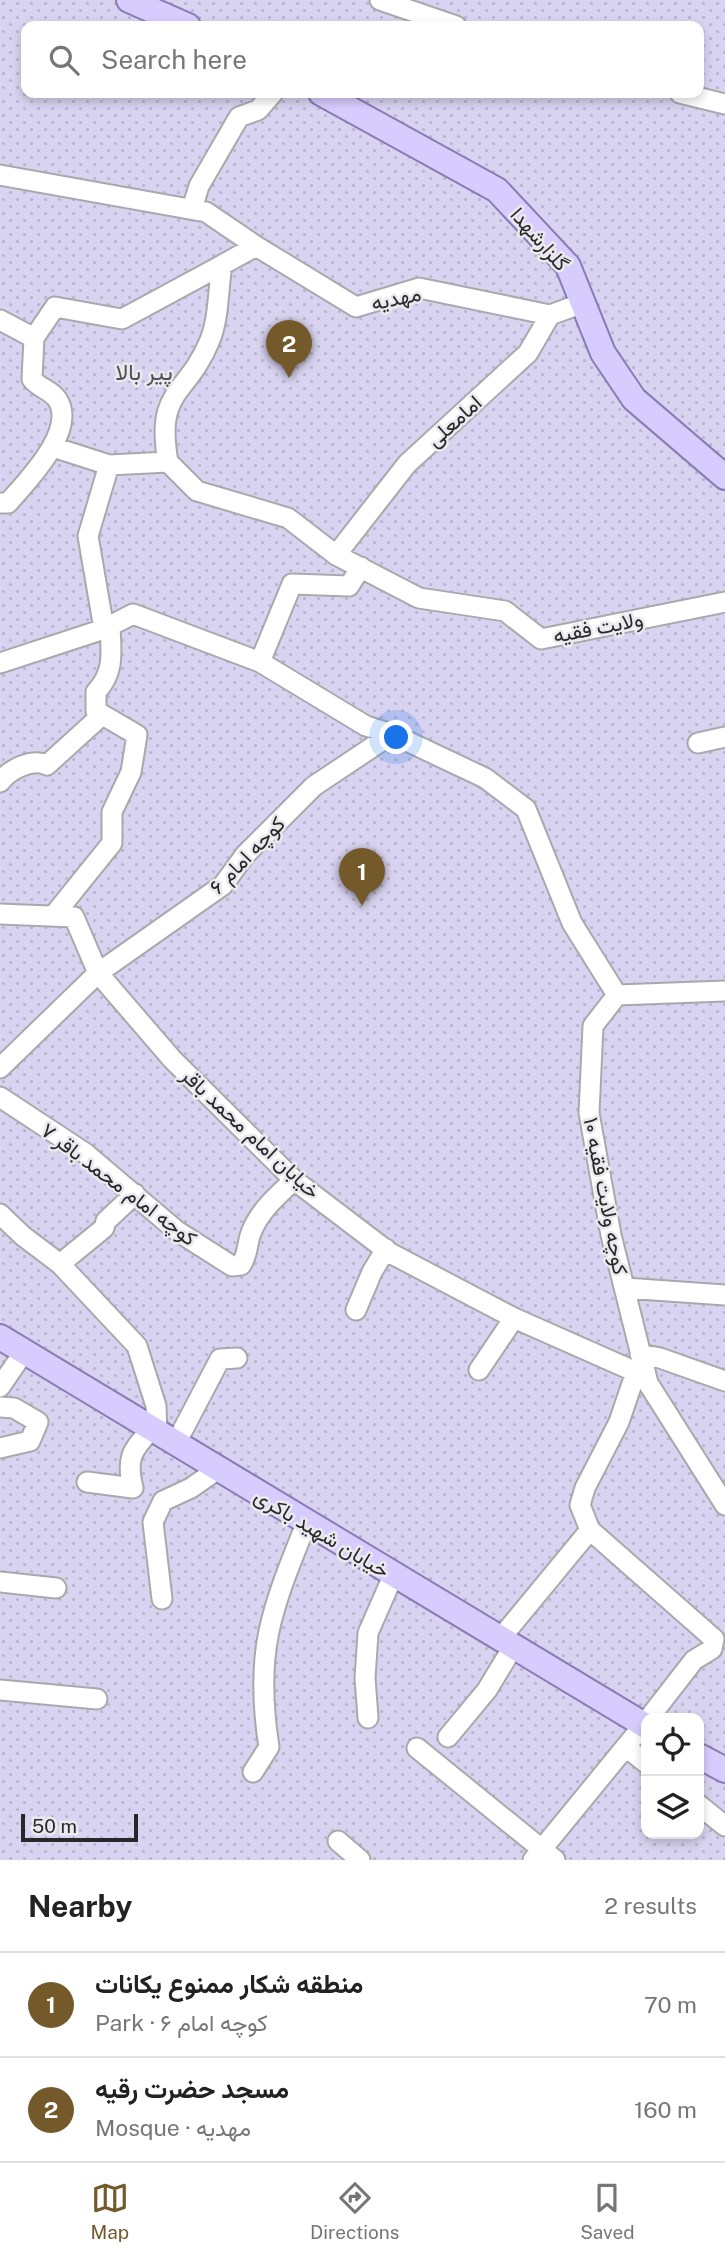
<!DOCTYPE html>
<html lang="en">
<head>
<meta charset="utf-8">
<style>
	body { margin:0; font-family:"Public Sans",Vazirmatn,sans-serif; background:#f6f6f6; color:#222 }
	.controls { position:absolute; right:21px; bottom:21px; display:grid; overflow:hidden; border-radius:14px; box-shadow:0 4px 10px #0003 }
	.controls button { width:63px; height:63px; display:grid; place-items:center; padding:0; border:0; border-bottom:2px solid #e0e0e0; background:#fff; color:#222; font:35px sans-serif }
	.scale { position:absolute; left:21px; bottom:18px; width:117px; box-sizing:border-box; padding-left:7px; border:4px solid #28282a; border-top:0; font-size:19px; line-height:24px; white-space:nowrap; color:#28282a; -webkit-text-stroke:5px #eae9ee; paint-order:stroke }
	.you { position:absolute; left:397px; top:738px; width:24px; height:24px; margin:-18px; border:5px solid #fff; border-radius:50%; background:#1a73e8; box-shadow:0 0 0 10px #1a73e833 }
	.badge { display:grid; place-items:center; width:46px; height:46px; border-radius:50%; background:#74592b; color:#fff; font-size:23px; font-weight:700 }
	.pin { position:absolute; translate:-50% -58px; filter:drop-shadow(0 2px 4px #0008) }
	.pin::after { content:''; position:absolute; top:37px; width:24px; height:21px; background:inherit; clip-path:polygon(0 0,100% 0,50% 100%) }
	.list { margin:0; padding:0; list-style:none }
	h2 { display:flex; justify-content:space-between; align-items:center; height:91px; margin:0; padding:0 28px; font-size:30px }
	h2 small { font-size:23px; font-weight:400; color:#767676 }
	.list li { display:grid; grid-template-columns:46px 1fr auto; gap:21px; align-items:center; box-sizing:border-box; height:105px; padding:0 28px; border-top:2px solid #e0e0e0 }
	.list b { display:block; font-size:26px; white-space:nowrap }
	.list p { margin:0; font-size:23px; white-space:nowrap; color:#767676 }
	.list em { font-size:23px; font-style:normal; color:#767676 }
	.icon { flex:none; width:38px; height:38px; fill:none; stroke:currentColor; stroke-width:2; stroke-linecap:round; stroke-linejoin:round }
	.map { position:relative; flex:none; width:725px; height:1860px; overflow:hidden }
	.search { position:absolute; background:#fff; box-shadow:0 4px 10px #0003; left:21px; right:21px; top:21px; height:77px; display:flex; align-items:center; gap:18px; box-sizing:border-box; padding:0 24px; border-radius:14px; color:#767676; font-size:26px }
	.sheet { height:301px; background:#fff }
	nav { display:flex; justify-content:space-around; align-items:center; box-sizing:border-box; height:98px; border-top:2px solid #e0e0e0; background:#fff; font-size:19px; color:#767676 }
	nav a { display:grid; justify-items:center; gap:4px }
	nav .on { color:#74592b }
	.map>svg:first-child { display:block }
	.park { fill:url(#park-dots); fill-rule:evenodd }
	.lines { fill:none; stroke-linecap:round; stroke-linejoin:round }
	.minor-casing { stroke:#a9a9ad; stroke-width:23 }
	.major-casing { stroke:#897cb4; stroke-width:28 }
	.minor { stroke:#fff; stroke-width:19 }
	.major { stroke:#d7ccfe; stroke-width:24 }
	.labels { text-anchor:middle; dominant-baseline:central; stroke-width:5; stroke-linejoin:round; paint-order:stroke }
	.street-label { font-size:21px; fill:#28282a; stroke:#eae9ee }
	.neighbourhood-label { font-size:23px; fill:#504f53; stroke:#eae9ee }
</style>
</head>
<body>
<div class="map">
<svg width="725" height="1860" viewBox="0 0 725 1860">
	<defs>
		<pattern id="park-dots" width="8" height="8" patternUnits="userSpaceOnUse" patternTransform="scale(1.75)"><rect width="8" height="8" fill="#d8d3f0"/><path d="M2 2h.1M6 6h.1" fill="none" stroke="#b9b5ce" stroke-width="1.8" stroke-linecap="round"/></pattern>
	</defs>
	<rect width="100%" height="100%" fill="#eae9ee"/>
	<path class="park" d="M0 0H725V1860H0ZM26 26H699V93H26ZM646 1718H699V1834H646Z"/>
	<g class="lines">
		<g class="minor-casing">
			<path id="minor" d="M380 0 456 26
				M680 93 725 104
				M0 175 206 212 256 246 222 265C218 289 219 318 210 340 187 397 155 388 168 462
				M192 209 199 186 239 117 258 110 273 93
				M256 246 356 307 419 288 550 315
				M0 320 34 338
				M53 447 109 465 88 536 104 629
				M109 465 168 462 197 491 288 518 336 555 419 598 505 611 541 639 725 602
				M0 503H8C27 481 78 430 57 399 51 390 37 387 32 379L34 338 55 307 122 319 222 265
				M336 555 407 464 528 353 550 315 583 303
				M260 662 292 584 349 586 361 567
				M0 663 104 629 133 614 260 662 366 726 392 734 485 778 526 809 572 923 617 995
				M698 743 725 737
				M0 782C9 770 31 758 47 765L102 715
				M0 914 74 917 98 973 172 1059 294 1180 390 1253 514 1318 636 1372 648 1383
				M54 915 112 843V812L131 772 137 735 96 711V692C115 672 111 652 110 626
				M725 991 617 995 593 1026 589 1113 611 1235 648 1383 725 1505
				M0 1068 98 973 223 885 245 855 314 786 392 734
				M0 1097 85 1153 177 1231 232 1266 241 1265C248 1255 247 1243 251 1233 259 1211 278 1195 294 1180
				M0 1214 23 1236 60 1264 137 1346 156 1406 157 1431
				M60 1264 104 1228 106 1221 135 1194
				M625 1288 725 1295
				M356 1310 372 1272 386 1249
				M640 1354 660 1358 725 1381
				M479 1370 514 1318
				M636 1372 619 1422 585 1488 580 1505 590 1530 714 1639 712 1649 694 1660 649 1718
				M0 1387 24 1352
				M0 1407 14 1408 38 1422 30 1441 0 1448
				M176 1443 220 1359 237 1358
				M87 1482 133 1488C126 1459 131 1450 152 1429
				M0 1582 56 1588
				M162 1599 153 1522 163 1501 191 1488 218 1469
				M500 1639 590 1530
				M0 1690 97 1699
				M368 1718 365 1678 368 1633 393 1576
				M448 1737 487 1690 513 1647
				M626 1747 646 1763
				M417 1748 555 1860
				M253 1772 269 1747C254 1652 271 1611 306 1524
				M699 1805 725 1826
				M338 1841 360 1860
				M533 1860 646 1722"/>
		</g>
		<g class="major-casing">
			<path id="major" d="M129 0 188 26
				M321 93 497 190 568 266 603 353 634 399 725 477
				M0 1337 646 1726
				M699 1756 725 1770"/>
		</g>
		<use href="#minor" class="minor"/>
		<use href="#major" class="major"/>
	</g>
	<g class="labels">
		<g class="street-label">
			<text transform="translate(540 239) rotate(49)">گلزارشهدا</text>
			<text transform="translate(396 298) rotate(-12)">مهدیه</text>
			<text transform="translate(454 421) rotate(-42)">امامعلی</text>
			<text transform="translate(598 627) rotate(-11)">ولایت فقیه</text>
			<text transform="translate(247 855) rotate(-46)">کوچه امام ۶</text>
			<text transform="translate(251 1133) rotate(43)">خیابان امام محمد باقر</text>
			<text transform="translate(119 1184) rotate(37)">کوچه امام محمد باقر ۷</text>
			<text transform="translate(606 1196) rotate(79)">کوچه ولایت فقیه ۱۰</text>
			<text transform="translate(322 1533) rotate(31)">خیابان شهید باکری</text>
		</g>
		<g class="neighbourhood-label">
			<text x="144" y="371">پیر بالا</text>
		</g>
	</g>
</svg>
<div class="controls">
<button><svg class="icon" aria-label="locate" viewBox="0 0 24 24"><circle cx="12" cy="12" r="6"/><path d="M12 2v4M12 18v4M2 12h4M18 12h4"/></svg></button>
<button><svg class="icon" aria-label="layers" viewBox="0 0 24 24"><path d="M12 4l9 5-9 5-9-5zM3 14l9 5 9-5"/></svg></button>
</div>
<div class="scale">50 m</div>
<div class="you"></div>
<div class="pin badge" style="left:362px;top:906px">1</div>
<div class="pin badge" style="left:289px;top:378px">2</div>
<div class="search"><svg class="icon" aria-label="search" viewBox="0 0 24 24"><circle cx="10" cy="10" r="6"/><path d="M15 15l6 6"/></svg>Search here</div>
</div>
<section class="sheet">
<h2>Nearby<small>2 results</small></h2>
<ul class="list">
<li><span class="badge">1</span><div><b>منطقه شکار ممنوع یکانات</b><p>Park · کوچه امام ۶</p></div><em>70 m</em></li>
<li><span class="badge">2</span><div><b>مسجد حضرت رقیه</b><p>Mosque · مهدیه</p></div><em>160 m</em></li>
</ul>
</section>
<nav>
<a class="on"><svg class="icon" aria-label="map" viewBox="0 0 24 24"><path d="M3 6l6-2 6 2 6-2v14l-6 2-6-2-6 2zM9 4v14M15 6v14"/></svg>Map</a>
<a><svg class="icon" aria-label="directions" viewBox="0 0 24 24"><path d="M12 3l9 9-9 9-9-9zM9 14v-3h6M13 9l2 2-2 2"/></svg>Directions</a>
<a><svg class="icon" aria-label="saved" viewBox="0 0 24 24"><path d="M7 4h10v16l-5-4-5 4z"/></svg>Saved</a>
</nav>
</body>
</html>
